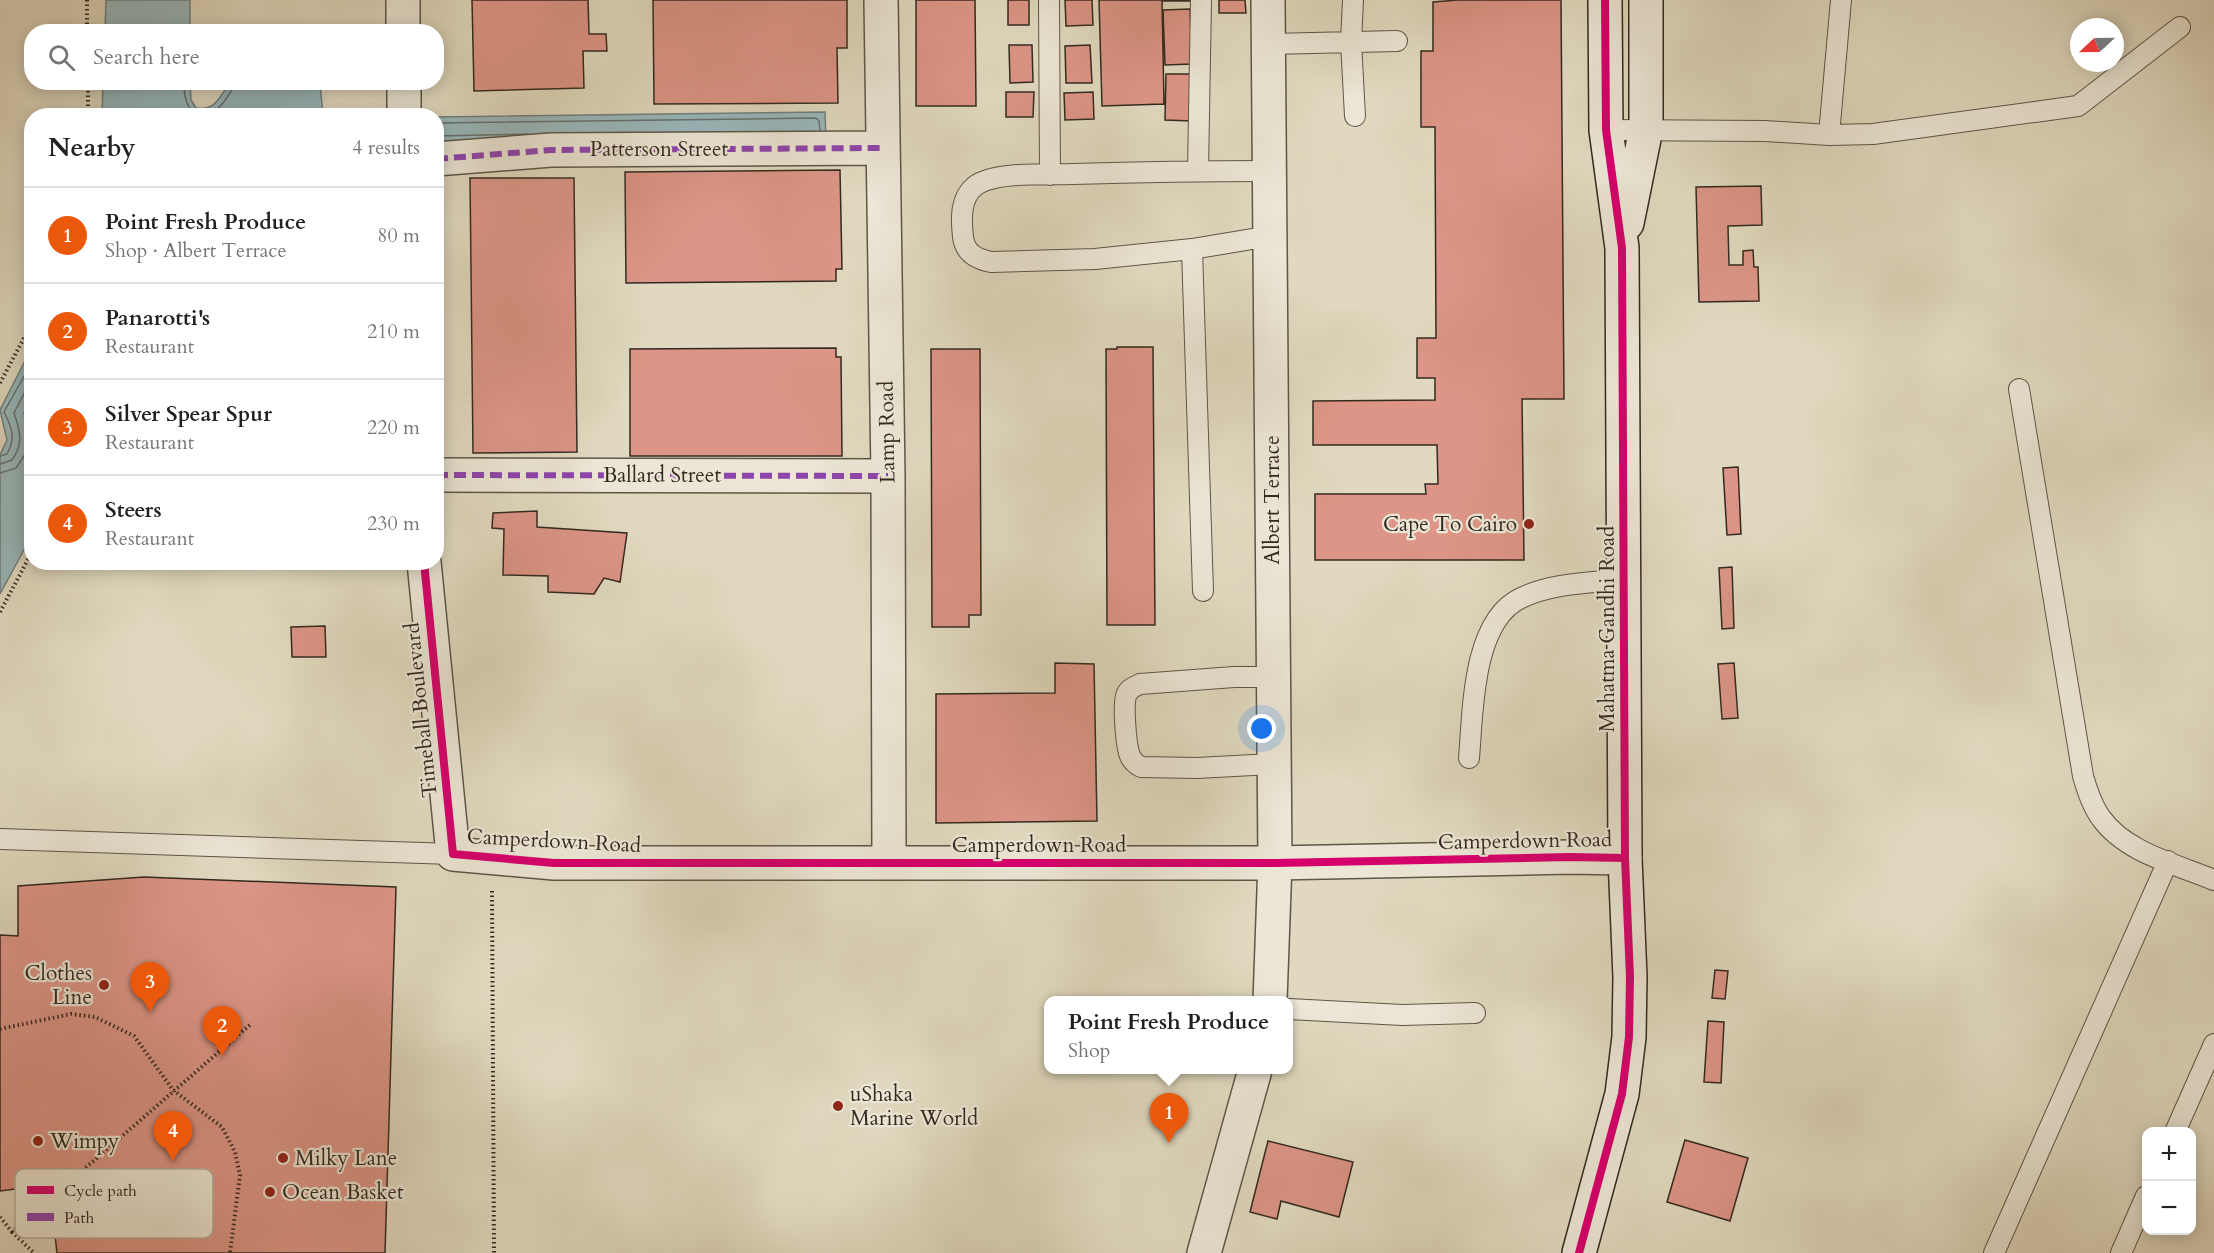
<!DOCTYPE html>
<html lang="en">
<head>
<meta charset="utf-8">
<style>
	body { margin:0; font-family:Cardo,serif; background:#f6f6f6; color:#202124 }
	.controls { position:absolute; right:18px; bottom:18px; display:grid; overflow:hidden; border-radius:12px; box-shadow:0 3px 15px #0003 }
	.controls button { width:54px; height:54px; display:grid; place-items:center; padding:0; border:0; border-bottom:2px solid #e0e0e0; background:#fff; color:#202124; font:30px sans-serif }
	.compass { position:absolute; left:2070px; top:18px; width:54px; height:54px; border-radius:50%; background:#fff; box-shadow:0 3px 15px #0003; rotate:248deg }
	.you { position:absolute; left:1262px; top:729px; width:21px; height:21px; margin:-15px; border:4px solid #fff; border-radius:50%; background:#1a73e8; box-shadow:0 0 0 9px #1a73e833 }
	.badge { display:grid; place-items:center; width:39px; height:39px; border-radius:50%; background:#ea580c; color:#fff; font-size:20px; font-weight:700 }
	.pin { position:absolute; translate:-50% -50px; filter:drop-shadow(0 2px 3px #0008) }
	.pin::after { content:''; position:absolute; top:32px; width:21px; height:18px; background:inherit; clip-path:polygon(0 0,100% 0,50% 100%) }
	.popup { position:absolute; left:1044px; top:996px; width:249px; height:78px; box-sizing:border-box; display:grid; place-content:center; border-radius:12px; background:#fff; filter:drop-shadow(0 2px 4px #0005); font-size:20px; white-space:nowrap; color:#757577 }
	.popup b { font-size:22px; color:#202124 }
	.popup::after { content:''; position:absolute; left:50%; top:100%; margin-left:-12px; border:12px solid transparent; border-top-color:#fff }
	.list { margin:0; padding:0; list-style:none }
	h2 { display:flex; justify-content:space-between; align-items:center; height:78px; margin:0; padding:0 24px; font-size:26px }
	h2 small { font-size:20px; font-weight:400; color:#757577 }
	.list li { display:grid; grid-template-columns:39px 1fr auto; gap:18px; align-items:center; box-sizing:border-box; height:96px; padding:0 24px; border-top:2px solid #e0e0e0 }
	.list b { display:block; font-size:22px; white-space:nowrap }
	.list p { margin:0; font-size:20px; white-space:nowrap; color:#757577 }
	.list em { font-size:20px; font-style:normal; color:#757577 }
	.icon { flex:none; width:33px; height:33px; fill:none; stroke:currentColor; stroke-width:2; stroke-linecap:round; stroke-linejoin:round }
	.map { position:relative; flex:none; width:2214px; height:1253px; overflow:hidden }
	.search { position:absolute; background:#fff; box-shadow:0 3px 15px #0003; left:24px; top:24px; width:420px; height:66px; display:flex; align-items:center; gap:15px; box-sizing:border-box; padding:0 21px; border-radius:24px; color:#757577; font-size:22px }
	.panel { position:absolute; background:#fff; box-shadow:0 3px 15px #0003; left:24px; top:108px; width:420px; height:462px; border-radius:24px }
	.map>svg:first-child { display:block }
	.water { fill:#98b8bc; stroke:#707f7e; stroke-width:1.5 }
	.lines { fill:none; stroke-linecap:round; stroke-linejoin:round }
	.shore { stroke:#66706e; stroke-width:1.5 }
	.building { fill:#dc9586; stroke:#342921; stroke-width:1.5 }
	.lane-casing { stroke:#5f5548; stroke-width:22 }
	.street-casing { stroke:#5f5548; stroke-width:36 }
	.secondary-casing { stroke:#342921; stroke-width:36 }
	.path { stroke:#342921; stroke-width:4; stroke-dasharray:1.5 3; stroke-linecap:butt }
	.lane { stroke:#ebe6d5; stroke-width:20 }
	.street { stroke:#ebe6d5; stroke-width:33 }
	.secondary { stroke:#ebe6d5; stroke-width:33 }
	.quiet { stroke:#8e44ad; stroke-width:6; stroke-dasharray:12 6; stroke-linecap:butt }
	.cycleway-casing { stroke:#ebe6d5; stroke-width:11 }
	.cycleway { stroke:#d6006c; stroke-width:8 }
	.poi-dot { fill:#8f2418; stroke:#ebe6d5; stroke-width:2 }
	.labels { text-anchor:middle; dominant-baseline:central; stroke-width:4.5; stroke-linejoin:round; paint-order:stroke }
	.street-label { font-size:21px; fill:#342921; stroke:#ebe6d5 }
	.poi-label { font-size:21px; fill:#342921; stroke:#ebe6d5; text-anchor:start }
	.key { fill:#ebe6d5; stroke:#b4ad9f; stroke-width:1.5 }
	.key-label { font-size:16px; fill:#342921 }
</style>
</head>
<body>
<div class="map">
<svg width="2214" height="1253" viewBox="0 0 2214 1253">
	<rect width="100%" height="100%" fill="#e0d9bf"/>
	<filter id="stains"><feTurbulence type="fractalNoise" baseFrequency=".00333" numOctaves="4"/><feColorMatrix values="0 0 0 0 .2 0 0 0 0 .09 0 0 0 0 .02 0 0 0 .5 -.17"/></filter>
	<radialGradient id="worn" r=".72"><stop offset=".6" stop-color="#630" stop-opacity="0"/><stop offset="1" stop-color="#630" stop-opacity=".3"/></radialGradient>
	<path class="water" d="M106 0H190V31H105Z
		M266 82 320 83 323 115H102L103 83H190L191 100 196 108C215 111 219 98 229 84Z
		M825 112 826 143 555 139 437 142 436 117Z
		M31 349V537L0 594V455L7 440 0 410Z"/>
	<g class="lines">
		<path class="shore" d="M184 82C183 116 205 129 226 99 229 94 234 89 234 82
			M436 123 816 118 819 121 820 130
			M436 136 528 134
			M0 456 7 454C16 438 12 427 4 412L32 362
			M0 464 12 460C24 444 20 430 14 413L32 378
			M0 473 16 468 28 450 30 438 24 413 32 398"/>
	</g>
	<path class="building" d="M472 0H588L589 34H606L607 51H583L584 88 474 91Z
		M653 0H847V48H837L838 103 654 104Z
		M916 0H975L976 106H916Z
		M1008 0H1029V25H1008Z
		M1065 0H1092L1093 25 1066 26Z
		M1099 0H1162L1164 104 1102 106Z
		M1163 0H1191V1H1163Z
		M1219 0H1245L1246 13H1219Z
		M1458 0H1561L1564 399H1522L1524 560H1315V494H1426L1425 484H1438L1437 445H1313V401L1435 400V378H1417V338H1436L1435 127H1421V51H1433V2Z
		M1190 9 1192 64 1165 65 1163 10Z
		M1009 45H1032L1033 82 1010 83Z
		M1090 45 1092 83H1066L1065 46Z
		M1166 74H1193L1192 121 1165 120Z
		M1006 92H1034L1033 117H1006Z
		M1093 92 1094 119 1065 120 1064 93Z
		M840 170 842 269H836V281L626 283 625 172Z
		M470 178H574L577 452 473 453Z
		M1761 186 1762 225 1728 226 1729 265H1743V251L1753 250 1754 267H1758L1759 301 1699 302 1696 187Z
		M1117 347H1153L1155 625H1107L1106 349H1117Z
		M836 348V357H841L842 456H630V349Z
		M931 349H980L981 615H969V627H932Z
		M1738 467 1741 534 1727 535 1723 468Z
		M537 511V527L627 533 620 582 604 578 594 594 548 592V576L503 575 504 529 492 528 493 513Z
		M1732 567 1734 628 1722 629 1719 568Z
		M325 626 326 657H292L291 627Z
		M1055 663 1094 664 1097 821 936 823V694L1055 693Z
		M1734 663 1738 718 1722 719 1718 664Z
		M144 877 396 887 385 1253H57L55 1235 64 1216 35 1181 23 1188 0 1191V935L18 936V886Z
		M1715 970 1728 971 1725 999 1712 998Z
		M1708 1021 1724 1022 1721 1083 1704 1082Z
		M1685 1140 1748 1158 1730 1221 1667 1202Z
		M1268 1141 1353 1162 1339 1217 1281 1201 1277 1219 1250 1212Z"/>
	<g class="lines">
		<g class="lane-casing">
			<path id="lane" d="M1049 0 1050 175
				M1353 0 1351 42 1355 116
				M1269 44 1397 41
				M1606 130 1765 131 1829 135 1841 0
				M1829 135 1873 134 2078 106 2180 27
				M1198 171 1201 0
				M1269 171C1204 171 1139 172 1073 174 1048 175 995 171 975 186 960 198 961 219 963 237 965 253 976 259 991 262L1095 259 1192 249 1270 236
				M1192 249 1203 591
				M2019 389 2083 776C2087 790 2092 806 2101 818 2126 853 2176 864 2214 880
				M1274 677H1234L1140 684C1134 687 1128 689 1126 696 1123 707 1126 742 1129 753 1131 760 1135 764 1141 767L1197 768 1274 764
				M1469 758C1473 712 1472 621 1521 598 1552 583 1590 583 1624 579
				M0 839 453 854
				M1289 1009 1402 1015 1475 1013
				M2175 1132 2214 1044
				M1994 1253 2168 861
				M2121 1253 2146 1196"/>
		</g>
		<g class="street-casing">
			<path id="street" d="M403 0V32
				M881 0 888 476 889 863
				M1268 0 1275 863 1270 1000
				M404 82V116
				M436 159 551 150 882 148
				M436 475 888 476
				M424 562 453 854 554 863H1275L1570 857 1625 858
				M1204 1253 1255 1070"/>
		</g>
		<g class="secondary-casing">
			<path id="secondary" d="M1627 223 1646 129V0
				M1579 1253 1622 1094 1629 1037 1630 977 1625 858 1622 248 1606 130 1605 0"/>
		</g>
		<path class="path" d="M87 0V32
			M88 82V116
			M0 383 32 323
			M0 612 32 552
			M492 891 494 1253
			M0 1029 71 1014 95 1017 134 1036 173 1090 222 1127 235 1152 240 1175 230 1253
			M0 1217 12 1232 252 1023
			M12 1232 34 1253"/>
		<use href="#lane" class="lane"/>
		<use href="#street" class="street"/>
		<use href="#secondary" class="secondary"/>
		<path class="quiet" d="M436 159 551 150 882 148
			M436 475 888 476"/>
		<g class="cycleway-casing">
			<path id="cycleway" d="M424 562 453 854 554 863H1275L1570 857 1625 858
				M1579 1253 1622 1094 1629 1037 1630 977 1625 858 1622 248 1606 130 1605 0"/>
		</g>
		<use href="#cycleway" class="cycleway"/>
	</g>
	<g class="poi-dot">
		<circle cx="1529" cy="524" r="6"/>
		<circle cx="104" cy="985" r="6"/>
		<circle cx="838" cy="1106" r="6"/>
		<circle cx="38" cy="1141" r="6"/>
		<circle cx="283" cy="1158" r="6"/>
		<circle cx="270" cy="1192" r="6"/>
	</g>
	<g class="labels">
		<g class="street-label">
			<text x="659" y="149">Patterson Street</text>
			<text transform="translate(887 432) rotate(-91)">Lamp Road</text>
			<text x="662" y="475">Ballard Street</text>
			<text transform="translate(1272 500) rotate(-90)">Albert Terrace</text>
			<text transform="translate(1607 629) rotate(-90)">Mahatma Gandhi Road</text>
			<text transform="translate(421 710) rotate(-96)">Timeball Boulevard</text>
			<text transform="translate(554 841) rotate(3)">Camperdown Road</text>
			<text transform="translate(1525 841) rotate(-1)">Camperdown Road</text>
			<text x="1039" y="845">Camperdown Road</text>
		</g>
		<g class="poi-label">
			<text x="1517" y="524" text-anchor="end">Cape To Cairo</text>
			<text x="92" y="973" text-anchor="end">Clothes<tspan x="92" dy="24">Line</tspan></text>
			<text x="850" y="1094">uShaka<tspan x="850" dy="24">Marine World</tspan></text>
			<text x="50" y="1141">Wimpy</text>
			<text x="295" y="1158">Milky Lane</text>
			<text x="282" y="1192">Ocean Basket</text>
		</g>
	</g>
	<rect x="15" y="1169" width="198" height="69" rx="9" class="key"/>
	<rect x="27" y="1186" width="27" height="8" fill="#d6006c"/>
	<rect x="27" y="1213" width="27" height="8" fill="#8e44ad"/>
	<g class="key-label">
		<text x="64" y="1196">Cycle path</text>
		<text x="64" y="1223">Path</text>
	</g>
	<rect width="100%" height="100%" filter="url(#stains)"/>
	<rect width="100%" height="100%" fill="url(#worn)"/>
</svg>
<div class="controls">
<button>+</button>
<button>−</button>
</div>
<svg class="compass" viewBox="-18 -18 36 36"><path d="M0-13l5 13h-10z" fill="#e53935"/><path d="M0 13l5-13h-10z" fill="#757577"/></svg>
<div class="you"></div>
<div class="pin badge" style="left:1169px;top:1143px">1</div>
<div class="popup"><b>Point Fresh Produce</b>Shop</div>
<div class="pin badge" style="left:222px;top:1056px">2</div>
<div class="pin badge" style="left:150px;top:1012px">3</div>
<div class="pin badge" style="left:173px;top:1161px">4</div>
<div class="search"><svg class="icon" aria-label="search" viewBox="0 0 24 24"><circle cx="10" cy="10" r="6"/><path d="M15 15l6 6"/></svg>Search here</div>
<section class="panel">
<h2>Nearby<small>4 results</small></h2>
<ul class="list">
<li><span class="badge">1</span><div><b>Point Fresh Produce</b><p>Shop · Albert Terrace</p></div><em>80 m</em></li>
<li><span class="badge">2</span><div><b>Panarotti's</b><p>Restaurant</p></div><em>210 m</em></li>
<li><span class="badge">3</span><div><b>Silver Spear Spur</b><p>Restaurant</p></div><em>220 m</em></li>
<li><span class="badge">4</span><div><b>Steers</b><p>Restaurant</p></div><em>230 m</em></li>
</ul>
</section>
</div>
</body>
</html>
